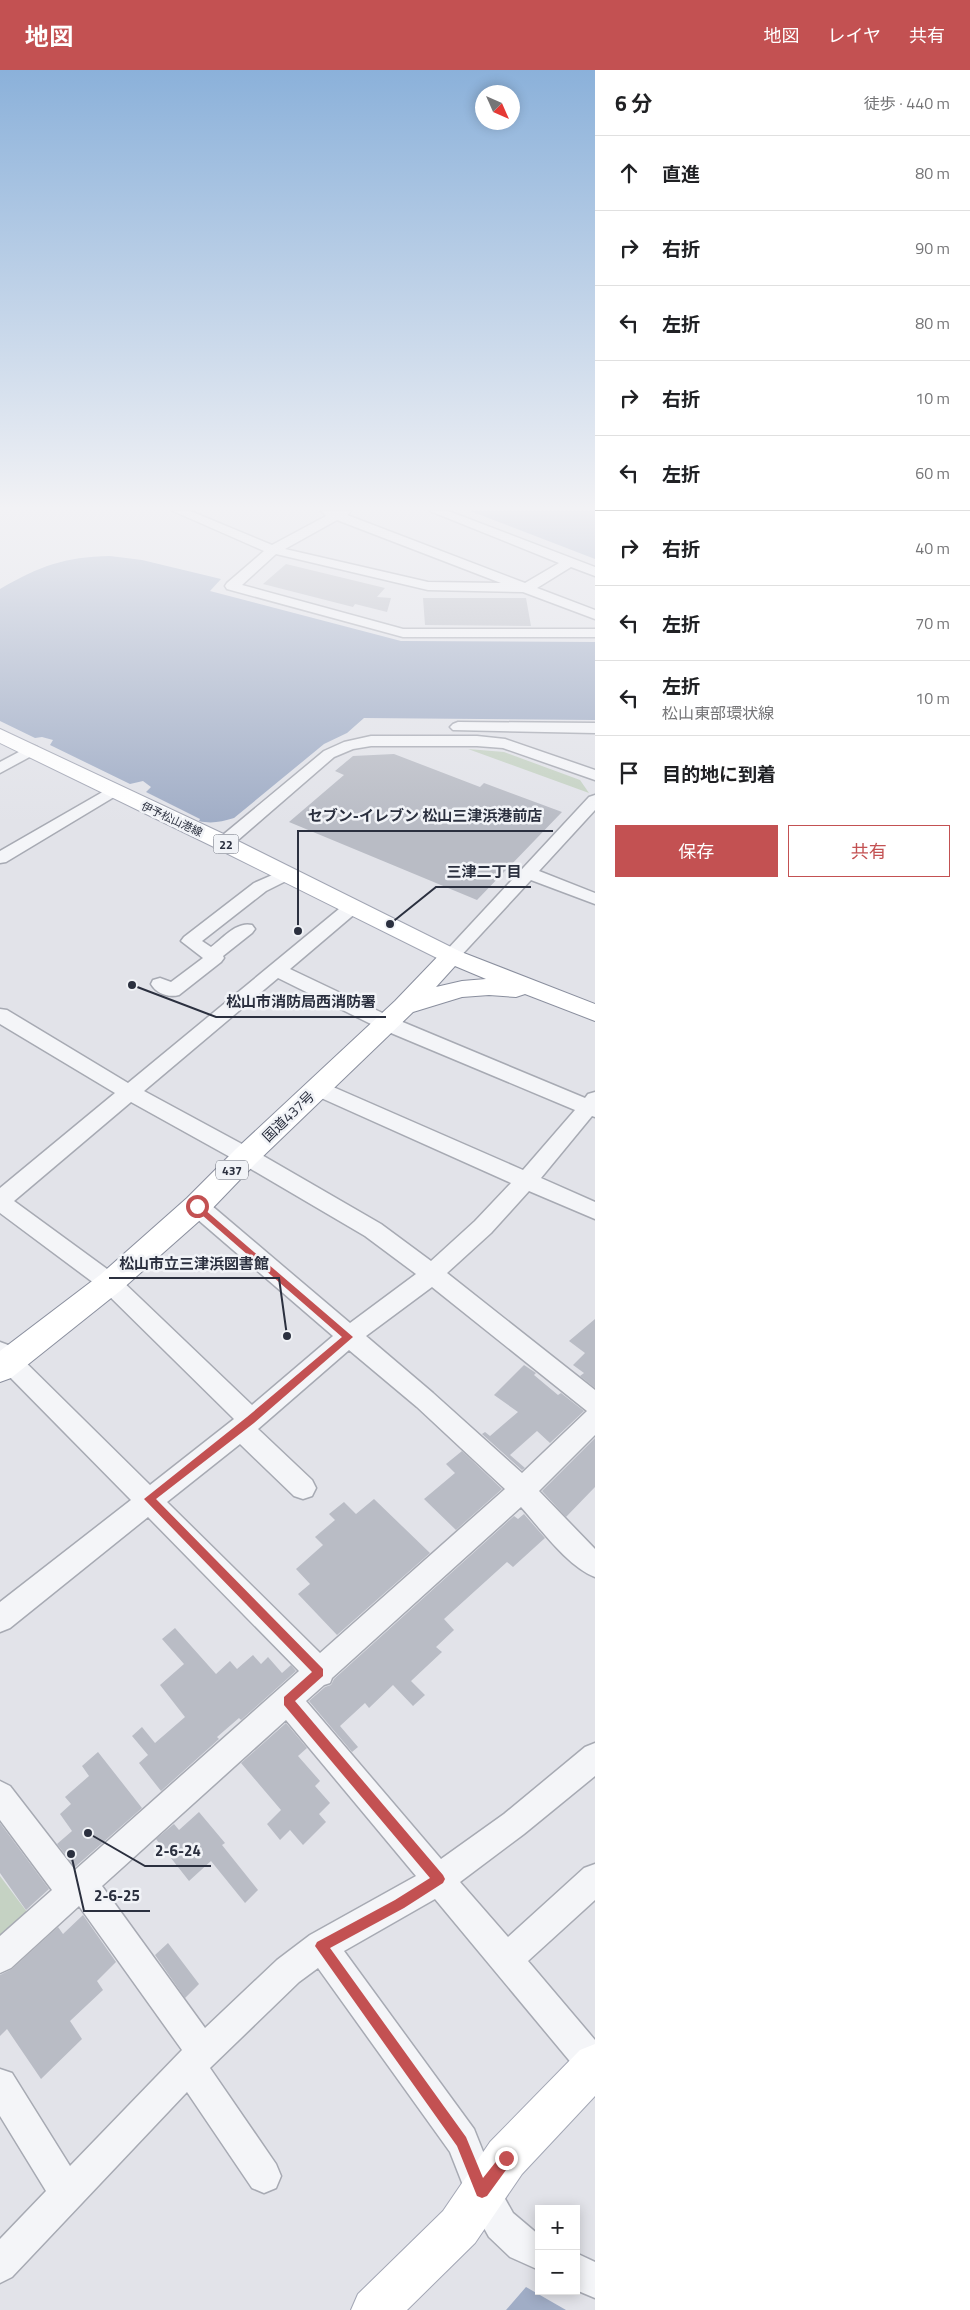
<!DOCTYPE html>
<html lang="ja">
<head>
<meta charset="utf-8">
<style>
	body { margin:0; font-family:"Titillium Web","Noto Sans JP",sans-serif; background:#f2f2f2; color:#202124 }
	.controls { position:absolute; right:15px; bottom:15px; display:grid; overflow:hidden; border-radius:0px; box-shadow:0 2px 12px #0003 }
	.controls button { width:45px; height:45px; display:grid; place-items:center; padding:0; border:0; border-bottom:1px solid #e0e0e0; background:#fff; color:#202124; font:25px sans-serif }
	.compass { position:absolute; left:475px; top:15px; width:45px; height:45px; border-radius:50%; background:#fff; box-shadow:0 2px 12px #0003; rotate:135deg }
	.stop { position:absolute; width:15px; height:15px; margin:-11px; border:4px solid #c35152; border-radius:50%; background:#fff }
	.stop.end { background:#c35152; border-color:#fff; box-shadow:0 1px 5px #0008 }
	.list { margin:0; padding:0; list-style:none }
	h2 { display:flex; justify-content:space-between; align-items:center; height:65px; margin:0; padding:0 20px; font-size:21px }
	h2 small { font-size:16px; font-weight:400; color:#757577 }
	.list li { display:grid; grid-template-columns:32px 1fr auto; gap:15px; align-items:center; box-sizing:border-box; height:75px; padding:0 20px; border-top:1px solid #e0e0e0 }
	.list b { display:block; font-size:19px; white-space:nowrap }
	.list p { margin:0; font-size:16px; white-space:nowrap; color:#757577 }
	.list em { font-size:16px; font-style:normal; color:#757577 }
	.actions { display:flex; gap:10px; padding:15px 20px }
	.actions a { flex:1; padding:11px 0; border:1px solid #c35152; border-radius:0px; text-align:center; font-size:18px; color:#c35152 }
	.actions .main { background:#c35152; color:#fff }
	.icon { flex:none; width:28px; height:28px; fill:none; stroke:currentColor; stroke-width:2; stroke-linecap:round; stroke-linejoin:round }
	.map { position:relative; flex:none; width:595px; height:2240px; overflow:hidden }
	header { display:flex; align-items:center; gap:30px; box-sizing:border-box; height:70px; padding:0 25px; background:#c35152; color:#fff }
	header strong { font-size:24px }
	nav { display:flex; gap:28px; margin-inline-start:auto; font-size:18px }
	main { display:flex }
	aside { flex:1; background:#fff }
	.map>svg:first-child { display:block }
	.green { fill:#c5d2c3 }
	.water { fill:#a0adc6 }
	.building { fill:#b9bcc5 }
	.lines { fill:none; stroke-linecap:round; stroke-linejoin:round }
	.minor-casing { stroke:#a7aab3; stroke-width:3 }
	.major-casing { stroke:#a2a6b4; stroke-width:2 }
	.highway-casing { stroke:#8a8f9e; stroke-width:2 }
	.minor { fill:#f4f5f8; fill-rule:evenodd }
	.major { fill:#fff; fill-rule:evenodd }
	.highway { fill:#fff; fill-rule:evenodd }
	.route { fill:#c35152 }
	.labels { text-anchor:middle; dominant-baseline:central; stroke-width:5; stroke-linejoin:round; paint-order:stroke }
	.far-street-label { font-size:11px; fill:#2b303f; stroke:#f1f3f7 }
	.shield { fill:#f1f3f7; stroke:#666a76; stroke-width:1 }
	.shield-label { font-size:12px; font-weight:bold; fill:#2b303f }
	.street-label { font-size:14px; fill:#2b303f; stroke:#f1f3f7 }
	.leader { fill:none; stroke:#2b303f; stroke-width:2 }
	.callout-dot { fill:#2b303f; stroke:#f1f3f7; stroke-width:2 }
	.callout-label { font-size:15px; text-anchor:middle; font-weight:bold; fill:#2b303f; stroke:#f1f3f7; stroke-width:5; stroke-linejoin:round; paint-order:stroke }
</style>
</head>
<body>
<header>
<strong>地図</strong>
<nav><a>地図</a><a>レイヤ</a><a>共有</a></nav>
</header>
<main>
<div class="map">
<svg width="595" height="2240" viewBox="0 0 595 2240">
	<rect width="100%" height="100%" fill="#e2e3e9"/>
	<path class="green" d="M468 679 504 682 580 710 589 723Z
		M0 1806 27 1842 0 1867Z"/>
	<path class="water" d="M470 441H595V489Z
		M110 486 142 490 221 509 210 521 401 571 595 572V650L364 648 347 663 324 674 234 748C221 752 211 754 199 751L200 749 146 722 151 717 143 711 130 714 50 675 53 670 42 667 35 668 0 651V519C40 496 64 487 110 486Z
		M526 2217 566 2240H506Z"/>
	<path class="building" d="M286 494 385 518 377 527 391 528 387 542 355 534 353 537 263 514Z
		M423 528H526L531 556 425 555Z
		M394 684 480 717 484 713 562 742 477 830 289 752 344 705 335 701 353 686Z
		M595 1249V1318L580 1306 584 1303 573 1295 585 1283 569 1271Z
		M524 1295 536 1303 534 1305 558 1325 561 1323 584 1341 550 1373 537 1361 510 1385 525 1398 522 1400 482 1364 485 1362 490 1366 518 1342 494 1325Z
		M595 1368V1417L566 1447 542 1421Z
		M462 1381 502 1419 456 1460 424 1429 455 1403 446 1394Z
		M374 1429 430 1483 337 1565 298 1524 310 1514 296 1499 323 1475 315 1467 335 1450 329 1444 344 1432 356 1444Z
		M524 1444 545 1468 513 1497 507 1492 444 1549 454 1560 436 1577 442 1582 411 1611 425 1625 413 1636 393 1615 369 1638 365 1633 340 1656 358 1677 352 1682 309 1631 325 1617 331 1615 334 1609 514 1446 518 1449Z
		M175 1558 216 1604 230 1591 237 1599 253 1585 261 1594 268 1587 282 1603 291 1595 296 1601 241 1650 239 1648 217 1667 219 1669 161 1721 139 1693 148 1685 132 1666 142 1657 155 1673 185 1647 160 1615 184 1594 162 1569Z
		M286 1653 307 1678 298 1686 320 1711 315 1716 330 1733 319 1744 326 1752 303 1775 290 1760 280 1770 267 1754 281 1740 241 1693Z
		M98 1682 142 1738 75 1797 57 1774 72 1761 60 1744 71 1734 65 1727 89 1706 82 1696Z
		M199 1742 225 1773 222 1775 258 1820 245 1833 211 1791 189 1811 156 1769 174 1754 179 1760Z
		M0 1753 49 1819 26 1840 0 1803Z
		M83 1845 116 1892 97 1911 103 1920 70 1951 82 1969 41 2009 7 1959 0 1966V1905L12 1899 58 1857 63 1864Z
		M168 1873 199 1914 185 1928 155 1885Z"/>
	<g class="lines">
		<g class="minor-casing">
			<path id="minor" d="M173 441H190L272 475 326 446 321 441H351L347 445 525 513 559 493 430 441H448L595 497V506L571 497 537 518 595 540V549L523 522 428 520 276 484 242 515 403 559H595V567H403L227 519 225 516 227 513 264 481ZM337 450 501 513 428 512 285 479Z
				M458 652 595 653V663L453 660 450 657 453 654Z
				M371 666H477L505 669 595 700V710L503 678 477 676H371L353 679 334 687 230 777H218L216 773 218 769 324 681 344 672Z
				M32 675 37 677 40 680 37 683 0 703V692Z
				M113 716 119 718 121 721 119 724 6 792 0 793V781Z
				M595 725V740L539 801 595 823V834L531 810 457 890 451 892 445 890 442 886 445 882 589 727Z
				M286 799 292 800 295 804 292 808 266 821 202 871 211 877C223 868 237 851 252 855L255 859 252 863 223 886 224 888 221 892 179 925C168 928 156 923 151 914L153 910 160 908 171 912 203 888 181 871 184 867 254 813Z
				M351 832 357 834 360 838 357 842 290 899 393 948 585 1028 588 1024 595 1022V1047L592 1046 541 1108 595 1132V1149L529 1121 491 1163 447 1203 595 1320V1365L539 1421 595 1479V1507C567 1496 541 1459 521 1437L332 1608 330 1613 324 1615 306 1631 441 1789 504 1744 585 1677 595 1673V1706L524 1764 460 1812 508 1867 584 1798 595 1794V1830L528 1891 595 1970V2011L583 2007 435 1829 344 1881 474 2059 494 2109 513 2143 539 2165V2200L510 2187 489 2167 470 2133 450 2082 318 1898 299 1912 210 1998 276 2094 281 2106 276 2118 264 2123 252 2118 187 2022 12 2207 0 2213V2169L46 2121 0 2046V1999L12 2003 70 2096 182 1980 79 1836 11 1898 0 1903V1866L52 1820 0 1750V1711L10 1716 75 1800 299 1601 148 1447 10 1558 0 1562V1532L131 1430 0 1297V1272L8 1275 150 1415 234 1349 102 1219 0 1143V1118L115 1023 0 954V939L7 940 128 1013 345 834ZM278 908 379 958 575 1040 523 1100 324 1013 317 1011 310 1013 307 1018 310 1023 511 1113 475 1151 431 1191 381 1154 253 1080 144 1021ZM131 1032 239 1092 365 1166 416 1204 350 1253 205 1130 197 1128 189 1130 186 1136 189 1142 333 1266 252 1335 118 1207 14 1131ZM432 1217 587 1341 522 1403 433 1323 366 1266ZM349 1280 417 1337 505 1419 320 1583 167 1432 240 1374 294 1426 303 1429 312 1426 316 1418 312 1410 258 1359ZM286 1650 416 1806 310 1865 277 1890 205 1958 102 1816Z
				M576 2183 595 2192V2228L576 2220Z"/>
		</g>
		<g class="major-casing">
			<path id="major" d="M0 659 232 768 459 881 463 886 459 891 451 894 443 891 216 778 0 673Z
				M595 1974V2026L522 2104 475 2173 407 2240H351L358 2224 443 2141 490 2072 580 1980Z"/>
		</g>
		<g class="highway-casing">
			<path id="highway" d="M451 878 595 934V951L525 924 516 927 489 925 462 927 413 942 256 1093 207 1144 120 1221 11 1308 0 1312V1281L100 1205 187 1128 236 1079 395 931 443 881ZM455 896 486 909 462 911 436 917Z"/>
		</g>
		<use href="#minor" class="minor"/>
		<use href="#major" class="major"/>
		<use href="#highway" class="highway"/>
	</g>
	<linearGradient id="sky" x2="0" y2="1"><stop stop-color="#8bb1da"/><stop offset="0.58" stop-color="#f2f2f5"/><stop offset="1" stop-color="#f2f2f5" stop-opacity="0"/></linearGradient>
	<rect width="595" height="755" fill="url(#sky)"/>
	<path class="route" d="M197 1133 353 1267 254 1353 156 1429 323 1599V1606L295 1631 443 1805 445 1809 443 1813 404 1838 330 1878 466 2067 483 2108 502 2084 506 2082 511 2084 513 2088 511 2093 487 2126 482 2128 477 2126 457 2076 315 1876 317 1872 395 1830 430 1808 284 1635V1627L312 1602 144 1429 247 1347 342 1267 194 1138V1134Z"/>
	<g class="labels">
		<g class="far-street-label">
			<text transform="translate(172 749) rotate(25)">伊予松山港線</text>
		</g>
		<g class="shield">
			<rect x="213.5" y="764.5" width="25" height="19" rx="4"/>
			<rect x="216" y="1090.5" width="32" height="19" rx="4"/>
		</g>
		<g class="shield-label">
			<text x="226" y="774">22</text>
			<text x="232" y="1100">437</text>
		</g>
		<g class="street-label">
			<text transform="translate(288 1046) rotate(-44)">国道437号</text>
		</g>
	</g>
	<path class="leader" d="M298 861L298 761H553M390 854L436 817H531M132 915L216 947H386M287 1266L279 1208H109M88 1763L145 1796H211M71 1784L84 1841H150"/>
	<g class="callout-dot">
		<circle cx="298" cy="861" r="5"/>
		<circle cx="390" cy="854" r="5"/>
		<circle cx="132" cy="915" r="5"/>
		<circle cx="287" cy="1266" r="5"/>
		<circle cx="88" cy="1763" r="5"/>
		<circle cx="71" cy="1784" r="5"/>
	</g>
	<g class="callout-label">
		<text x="425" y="751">セブン-イレブン 松山三津浜港前店</text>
		<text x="484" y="807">三津二丁目</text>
		<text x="301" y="937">松山市消防局西消防署</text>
		<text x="194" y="1199">松山市立三津浜図書館</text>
		<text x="178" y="1786">2-6-24</text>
		<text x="117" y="1831">2-6-25</text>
	</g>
</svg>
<div class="controls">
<button>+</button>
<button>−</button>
</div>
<svg class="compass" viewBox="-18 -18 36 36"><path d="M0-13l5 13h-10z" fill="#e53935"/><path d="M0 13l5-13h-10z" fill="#757577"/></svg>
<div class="stop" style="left:197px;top:1136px"></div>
<div class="stop end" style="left:506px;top:2088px"></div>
</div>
<aside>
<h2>6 分<small>徒歩 · 440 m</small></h2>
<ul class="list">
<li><svg class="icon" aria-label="ahead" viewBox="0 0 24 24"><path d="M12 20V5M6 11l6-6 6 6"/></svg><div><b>直進</b></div><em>80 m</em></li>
<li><svg class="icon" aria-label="right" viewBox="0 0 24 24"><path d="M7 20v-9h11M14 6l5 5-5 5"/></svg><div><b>右折</b></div><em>90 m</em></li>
<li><svg class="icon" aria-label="left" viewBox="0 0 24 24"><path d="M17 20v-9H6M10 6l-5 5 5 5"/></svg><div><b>左折</b></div><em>80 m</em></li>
<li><svg class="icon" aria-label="right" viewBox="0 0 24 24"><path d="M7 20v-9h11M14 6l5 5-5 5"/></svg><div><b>右折</b></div><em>10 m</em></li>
<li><svg class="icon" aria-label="left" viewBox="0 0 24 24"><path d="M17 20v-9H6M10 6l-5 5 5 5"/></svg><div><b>左折</b></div><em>60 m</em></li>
<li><svg class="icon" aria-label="right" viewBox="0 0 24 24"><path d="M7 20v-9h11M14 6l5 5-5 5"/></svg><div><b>右折</b></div><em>40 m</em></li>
<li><svg class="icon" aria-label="left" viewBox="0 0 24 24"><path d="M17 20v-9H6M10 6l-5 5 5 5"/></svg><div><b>左折</b></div><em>70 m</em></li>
<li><svg class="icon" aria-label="left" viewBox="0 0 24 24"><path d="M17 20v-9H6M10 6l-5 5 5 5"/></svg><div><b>左折</b><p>松山東部環状線</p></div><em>10 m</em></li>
<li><svg class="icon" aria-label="arrive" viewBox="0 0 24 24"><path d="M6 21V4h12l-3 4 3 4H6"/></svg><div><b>目的地に到着</b></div></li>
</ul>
<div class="actions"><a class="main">保存</a><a>共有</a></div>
</aside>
</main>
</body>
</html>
